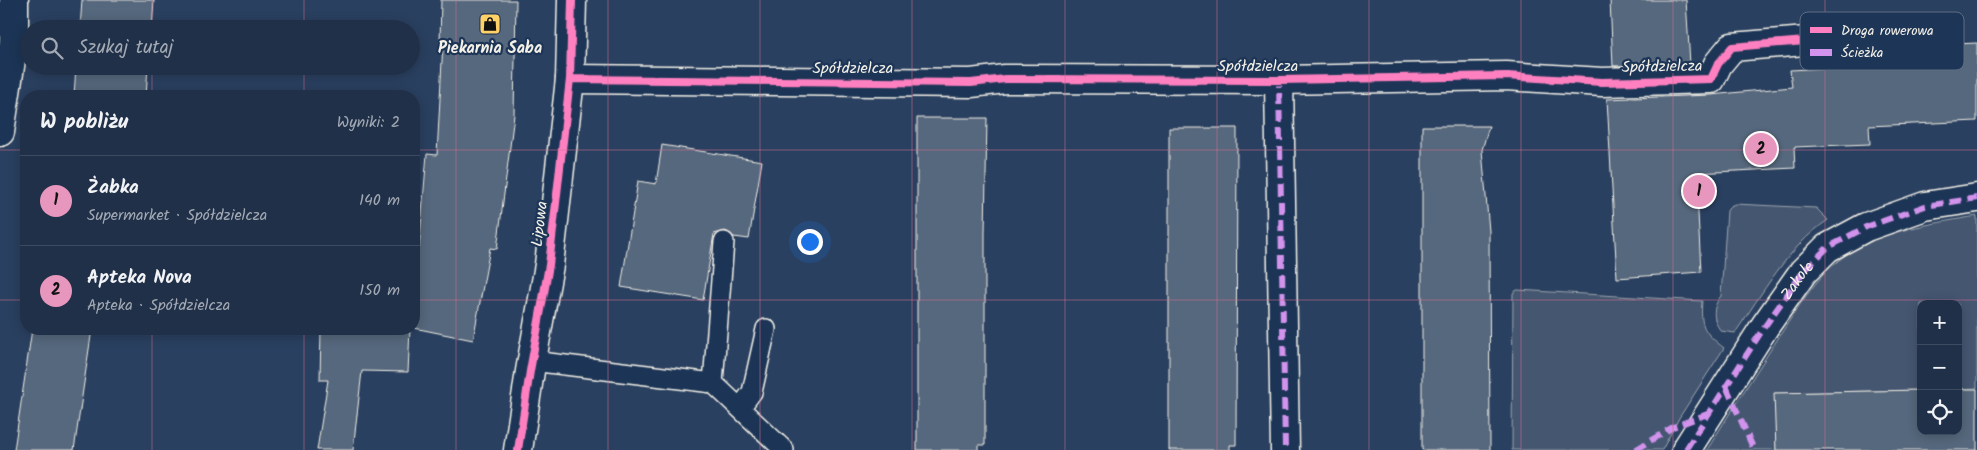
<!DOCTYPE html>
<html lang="pl">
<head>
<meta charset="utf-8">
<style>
	body { margin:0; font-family:Kalam,sans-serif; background:#28384f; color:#f1f3f6 }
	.controls { position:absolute; right:15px; bottom:15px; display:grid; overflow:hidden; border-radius:10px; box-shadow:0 2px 12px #0003 }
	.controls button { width:45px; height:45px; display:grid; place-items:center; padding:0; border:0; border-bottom:1px solid #3d4b60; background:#203048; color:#f1f3f6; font:25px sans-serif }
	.you { position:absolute; left:809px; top:241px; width:18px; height:18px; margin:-12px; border:4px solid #fff; border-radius:50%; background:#1a73e8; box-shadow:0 0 0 8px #1a73e833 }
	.badge { display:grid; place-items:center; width:32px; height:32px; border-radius:50%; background:#e797bd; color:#111; font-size:16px; font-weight:700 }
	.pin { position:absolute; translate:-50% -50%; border:2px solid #fff; box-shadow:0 1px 5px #0006 }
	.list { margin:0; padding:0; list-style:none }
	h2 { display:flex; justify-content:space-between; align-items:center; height:65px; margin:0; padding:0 20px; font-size:21px }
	h2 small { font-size:16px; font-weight:400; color:#a2a9b4 }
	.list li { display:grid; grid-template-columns:32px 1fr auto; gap:15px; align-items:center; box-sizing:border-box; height:90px; padding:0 20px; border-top:1px solid #3d4b60 }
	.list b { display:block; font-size:19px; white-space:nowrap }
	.list p { margin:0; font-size:16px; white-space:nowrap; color:#a2a9b4 }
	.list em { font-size:16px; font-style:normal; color:#a2a9b4 }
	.icon { flex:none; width:28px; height:28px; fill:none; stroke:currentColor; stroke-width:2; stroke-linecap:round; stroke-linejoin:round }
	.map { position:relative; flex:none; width:1977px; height:450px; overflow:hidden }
	.search { position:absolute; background:#203048; box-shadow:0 2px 12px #0003; left:20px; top:20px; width:400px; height:55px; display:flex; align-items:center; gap:12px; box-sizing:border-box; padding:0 18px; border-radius:28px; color:#a2a9b4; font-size:19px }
	.panel { position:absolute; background:#203048; box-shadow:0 2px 12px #0003; left:20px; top:90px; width:400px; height:245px; border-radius:20px }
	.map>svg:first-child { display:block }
	.green { fill:#445771; stroke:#9ca4ac }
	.building { fill:#56677d; stroke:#f4f1e8 }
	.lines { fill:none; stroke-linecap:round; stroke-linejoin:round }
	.lane-casing { stroke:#f4f1e8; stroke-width:22 }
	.street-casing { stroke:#f4f1e8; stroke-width:31 }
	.secondary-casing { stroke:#f4f1e8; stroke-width:31 }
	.lane { stroke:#1d3557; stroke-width:19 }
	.street { stroke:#1d3557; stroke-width:28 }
	.secondary { stroke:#1d3557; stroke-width:28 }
	.quiet { stroke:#d193ec; stroke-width:6; stroke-dasharray:12 6; stroke-linecap:butt }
	.cycleway-casing { stroke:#1d3557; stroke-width:11 }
	.cycleway { stroke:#ff80c0; stroke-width:8 }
	.grid { fill:none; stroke:#d66f93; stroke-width:1; stroke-opacity:0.55 }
	.labels { text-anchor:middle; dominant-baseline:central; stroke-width:4.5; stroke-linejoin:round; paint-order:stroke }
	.poi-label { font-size:16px; font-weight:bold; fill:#f4f1e8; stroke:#1d3557 }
	.street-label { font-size:16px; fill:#f4f1e8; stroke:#1d3557 }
	.key { fill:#1d3557; stroke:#5e6d82; stroke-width:1 }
	.key-label { font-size:14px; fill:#f4f1e8 }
</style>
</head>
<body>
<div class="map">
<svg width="1977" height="450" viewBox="0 0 1977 450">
	<rect width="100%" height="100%" fill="#2a4060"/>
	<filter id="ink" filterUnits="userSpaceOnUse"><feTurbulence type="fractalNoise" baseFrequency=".02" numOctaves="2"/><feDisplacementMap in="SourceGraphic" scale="10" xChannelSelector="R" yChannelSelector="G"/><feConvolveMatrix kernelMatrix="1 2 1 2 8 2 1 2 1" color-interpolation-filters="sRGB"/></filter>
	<g filter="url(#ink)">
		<path class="green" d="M1735 204 1816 208 1828 220C1787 248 1762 294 1735 333L1721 331C1712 320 1712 307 1721 296L1727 211 1730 206Z
			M1977 216V388L1958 389V304H1921V390L1775 393 1776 450H1707C1729 414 1752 379 1775 343 1798 308 1820 267 1859 247 1895 228 1937 223 1977 216Z
			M1517 290 1702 301C1700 328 1704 332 1724 348L1679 418 1662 450H1512L1513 293Z"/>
		<path class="building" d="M82 0H154L152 29H80Z
			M441 0H516L514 115 497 249 490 248 473 340 414 328V248H419L427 154 437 155 443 42 440 43Z
			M1610 0H1686L1690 64 1613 66Z
			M1977 43V121L1869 126 1870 144 1794 147 1795 168 1696 173 1701 272 1617 278 1607 99 1711 95 1792 87 1790 70 1867 66 1866 52 1933 45Z
			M76 66H148L146 96H74Z
			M917 118H987L985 233V445H978V450H917Z
			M1422 126H1489L1482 150 1489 231 1490 450H1422Z
			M1169 128H1237L1236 445H1230V450H1169Z
			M662 145 762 161 749 239 734 237 725 231 714 234 703 300 621 287 638 181 656 184Z
			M32 329H92L74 450H14Z
			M321 329H410L408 372 362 371 353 450H317L328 380H320Z
			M1958 389H1977V450H1776L1774 393 1921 390V431H1958Z"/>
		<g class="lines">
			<g class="lane-casing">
				<path id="lane" d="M532 361 713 383 784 450
					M713 383 724 242
					M740 408 752 392 766 329"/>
			</g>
			<g class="street-casing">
				<path id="street" d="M570 79 971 83 1005 79 1279 80 1506 76 1602 82 1711 79 1718 64 1732 47 1927 31
					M1279 80 1285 450
					M0 132 14 40V0
					M1686 450 1765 326 1803 272 1827 248 1866 227 1925 206 1977 198"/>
			</g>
			<g class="secondary-casing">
				<path id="secondary" d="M518 450 530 371 549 265 570 79 572 0"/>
			</g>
			<use href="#lane" class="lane"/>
			<use href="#street" class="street"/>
			<use href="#secondary" class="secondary"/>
			<g class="quiet">
				<path d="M1274 80H1279L1285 450"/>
				<path d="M1726 386 1754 450"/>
				<path id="s1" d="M1686 449 1765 326 1803 272 1827 248 1866 227 1925 206 1977 198"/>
				<path d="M1635 450 1673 427 1710 413"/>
			</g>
			<g class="cycleway-casing">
				<path id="cycleway" d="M570 79 971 83 1005 79 1279 80 1506 76 1602 82 1711 79 1718 64 1732 47 1927 31
					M518 450 530 371 549 265 570 79 572 0"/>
			</g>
			<use href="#cycleway" class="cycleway"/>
		</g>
	</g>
	<path class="grid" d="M152 0V29M304 0V29M456 0V450M608 0V450M760 0V450M912 0V450M1065 0V450M1217 0V450M1369 0V450M1521 0V450M1673 0V450M1825 0V450M152 66V96M304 66V96M0 150H26M414 150H1977M0 300H26M414 300H1977M152 329V450M304 329V450"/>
	<defs>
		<g id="shop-square" transform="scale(1.125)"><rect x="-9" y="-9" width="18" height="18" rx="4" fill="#ffd166" stroke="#1d3557"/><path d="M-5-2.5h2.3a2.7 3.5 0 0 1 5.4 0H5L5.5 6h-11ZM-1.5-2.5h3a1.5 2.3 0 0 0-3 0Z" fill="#111"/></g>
	</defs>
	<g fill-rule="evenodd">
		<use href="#shop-square" x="490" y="24"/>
	</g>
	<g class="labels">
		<g class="poi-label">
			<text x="490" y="48">Piekarnia Saba</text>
		</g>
		<g class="street-label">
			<text x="1258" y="66">Spółdzielcza</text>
			<text transform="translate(1662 67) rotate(-1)">Spółdzielcza</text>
			<text x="853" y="68">Spółdzielcza</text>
			<text transform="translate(540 224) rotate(-83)">Lipowa</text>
			<text stroke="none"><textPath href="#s1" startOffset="202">Zakole</textPath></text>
		</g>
	</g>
	<rect x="1800" y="12" width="164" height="58" rx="8" class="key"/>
	<rect x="1810" y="27" width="22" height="6" fill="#ff80c0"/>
	<rect x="1810" y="49" width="22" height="7" fill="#d193ec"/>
	<g class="key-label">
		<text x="1841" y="35">Droga rowerowa</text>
		<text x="1841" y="57">Ścieżka</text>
	</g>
</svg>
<div class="controls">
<button>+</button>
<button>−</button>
<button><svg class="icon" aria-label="locate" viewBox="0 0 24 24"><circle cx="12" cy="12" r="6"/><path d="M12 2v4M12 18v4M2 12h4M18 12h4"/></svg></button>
</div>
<div class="you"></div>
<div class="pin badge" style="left:1699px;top:191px">1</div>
<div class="pin badge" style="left:1761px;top:149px">2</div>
<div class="search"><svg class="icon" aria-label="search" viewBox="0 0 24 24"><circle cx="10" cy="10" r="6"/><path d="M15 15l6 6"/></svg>Szukaj tutaj</div>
<section class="panel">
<h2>W pobliżu<small>Wyniki: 2</small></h2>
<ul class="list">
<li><span class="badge">1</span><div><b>Żabka</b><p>Supermarket · Spółdzielcza</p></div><em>140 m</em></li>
<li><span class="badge">2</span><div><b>Apteka Nova</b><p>Apteka · Spółdzielcza</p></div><em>150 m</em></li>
</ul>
</section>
</div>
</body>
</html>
